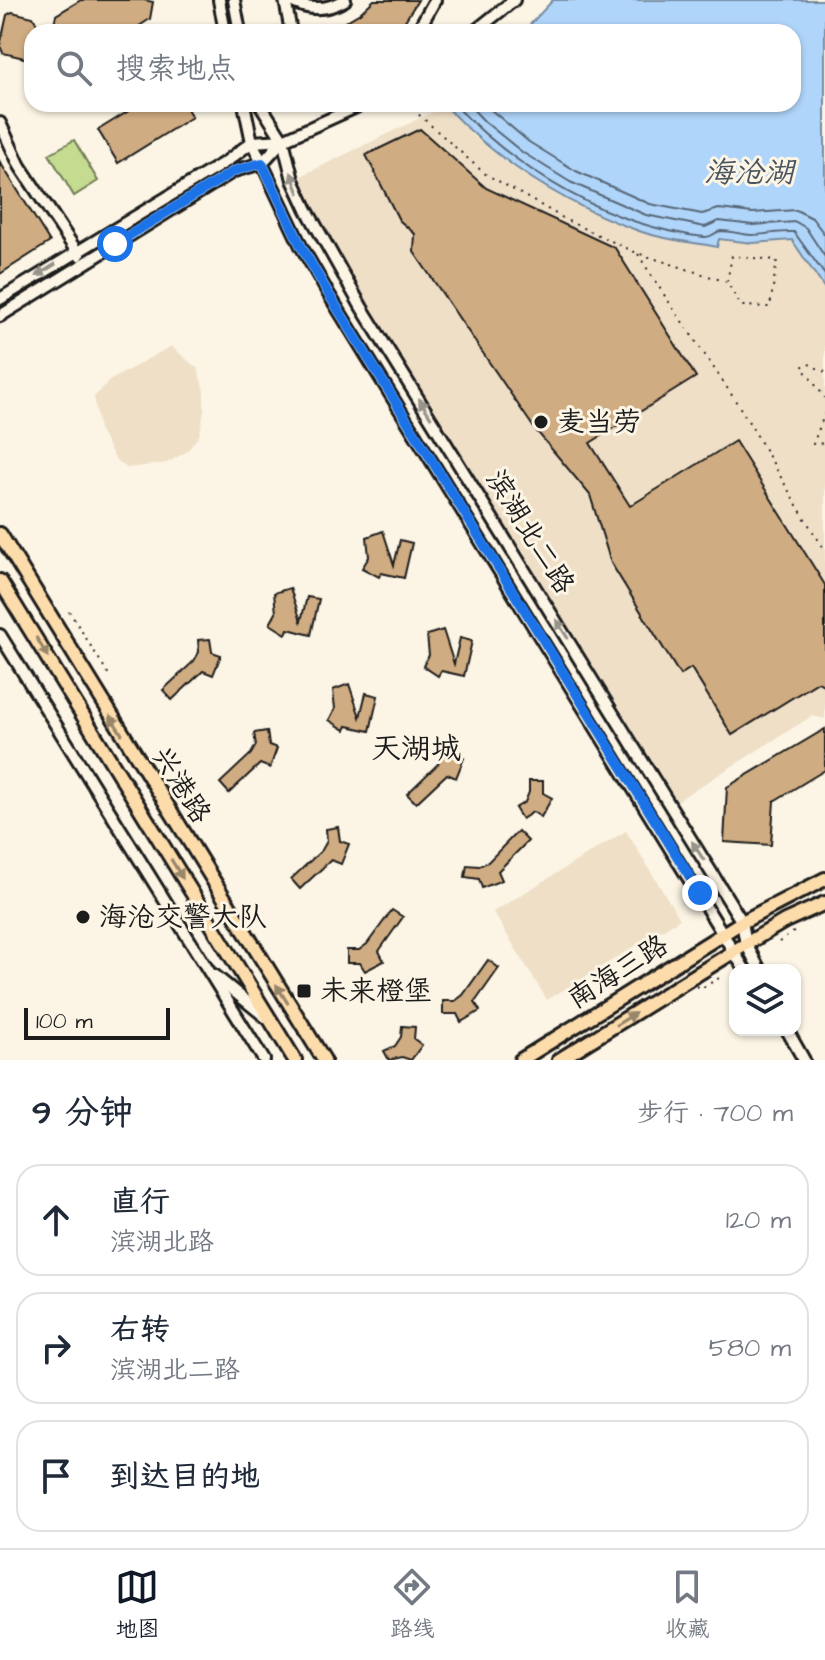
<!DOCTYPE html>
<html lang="zh">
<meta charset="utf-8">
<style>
:root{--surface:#fff;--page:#f2f2f3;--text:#1f2937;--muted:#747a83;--line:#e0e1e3;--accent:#111827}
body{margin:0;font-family:"Architects Daughter","LXGW WenKai TC",sans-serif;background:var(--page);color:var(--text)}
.controls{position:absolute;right:24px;bottom:24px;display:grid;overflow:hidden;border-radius:16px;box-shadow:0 2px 6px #0004}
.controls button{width:72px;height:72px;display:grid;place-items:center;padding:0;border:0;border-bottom:2px solid var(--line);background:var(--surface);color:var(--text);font:40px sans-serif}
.scale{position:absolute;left:24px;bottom:20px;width:146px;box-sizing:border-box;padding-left:8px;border:4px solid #1c1c1c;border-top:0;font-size:22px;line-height:28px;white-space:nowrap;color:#1c1c1c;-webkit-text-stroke:6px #fcf5e5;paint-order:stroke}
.stop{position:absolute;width:24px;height:24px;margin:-18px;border:6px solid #1a73e8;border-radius:50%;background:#fff}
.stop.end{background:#1a73e8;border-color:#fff;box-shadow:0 2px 8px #0008}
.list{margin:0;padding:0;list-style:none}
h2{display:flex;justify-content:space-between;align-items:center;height:104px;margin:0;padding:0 32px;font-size:34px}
h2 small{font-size:26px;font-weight:400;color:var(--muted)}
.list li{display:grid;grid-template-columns:52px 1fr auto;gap:24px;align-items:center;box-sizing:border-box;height:112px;margin:0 16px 16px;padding:0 16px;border:2px solid var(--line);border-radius:24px}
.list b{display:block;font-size:30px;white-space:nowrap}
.list p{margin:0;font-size:26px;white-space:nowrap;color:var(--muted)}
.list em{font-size:26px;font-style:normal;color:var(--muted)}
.icon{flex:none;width:44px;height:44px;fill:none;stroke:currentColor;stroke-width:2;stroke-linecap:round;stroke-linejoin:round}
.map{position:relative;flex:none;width:825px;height:1060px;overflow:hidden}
.search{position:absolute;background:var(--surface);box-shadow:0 2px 6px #0004;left:24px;right:24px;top:24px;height:88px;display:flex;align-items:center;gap:20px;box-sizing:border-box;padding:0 28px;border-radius:24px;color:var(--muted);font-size:30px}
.sheet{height:488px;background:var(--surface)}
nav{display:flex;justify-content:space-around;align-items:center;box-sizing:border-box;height:112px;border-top:2px solid var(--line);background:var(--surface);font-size:22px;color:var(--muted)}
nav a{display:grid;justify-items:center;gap:4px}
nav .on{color:var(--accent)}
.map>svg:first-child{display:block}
.built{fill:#efdfc7}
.green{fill:#c4db90;stroke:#707c56;stroke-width:2}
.water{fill:#b0d5fa;stroke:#758ba1;stroke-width:2}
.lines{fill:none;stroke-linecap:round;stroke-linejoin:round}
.shore{stroke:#576675;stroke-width:2}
.building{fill:#d0ac82;stroke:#1c1c1c;stroke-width:2}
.minor-casing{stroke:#1c1c1c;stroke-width:16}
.major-casing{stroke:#1c1c1c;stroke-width:18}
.path{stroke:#1c1c1c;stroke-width:2;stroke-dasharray:2 6;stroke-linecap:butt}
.minor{stroke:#fcf5e5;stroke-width:10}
.major{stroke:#fddcac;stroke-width:12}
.oneway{fill:#97938b}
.oneway2{fill:#98866b}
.route{stroke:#1a73e8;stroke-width:10}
.poi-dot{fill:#1c1c1c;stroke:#fcf5e5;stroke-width:3}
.labels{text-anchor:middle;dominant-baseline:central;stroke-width:6;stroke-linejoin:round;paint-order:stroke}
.poi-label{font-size:28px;fill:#1c1c1c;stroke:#fcf5e5;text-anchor:start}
.street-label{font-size:28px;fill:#1c1c1c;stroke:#fcf5e5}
.water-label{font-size:30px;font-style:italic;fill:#48545f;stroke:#fcf5e5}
.neighbourhood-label{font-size:30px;fill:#1c1c1c;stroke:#fcf5e5}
</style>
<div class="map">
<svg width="825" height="1060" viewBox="0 0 825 1060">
<rect width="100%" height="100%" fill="#fcf5e5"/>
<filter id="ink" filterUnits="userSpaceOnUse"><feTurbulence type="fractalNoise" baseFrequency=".0125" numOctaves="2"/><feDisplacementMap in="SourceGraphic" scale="16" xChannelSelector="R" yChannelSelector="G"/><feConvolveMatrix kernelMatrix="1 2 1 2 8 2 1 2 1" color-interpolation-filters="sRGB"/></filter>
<g filter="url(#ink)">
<g class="built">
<path d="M445,106l28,30 39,31 50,31 155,49 1,-8 35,4 39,-3 33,49v430l-13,-3 -135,85 -345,-553 -31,-72z"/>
<path d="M171,346l27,23 6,22v21l-5,24 -13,16 -19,11 -40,5 -11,-8 -17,-30 -5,-33 15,-16z"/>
<path d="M626,831l54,88 -133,81 -54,-88z"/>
</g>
<path class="green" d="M74,140l24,41 -24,15 -25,-42z"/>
<path class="water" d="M553,0h272v289l-33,-49 -39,3 -34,-4 -2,8c-25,-5 -54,-7 -78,-16 -75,-27 -140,-68 -194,-125l3,-2h345v-72h-270z"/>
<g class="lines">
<g class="shore">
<path d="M454,104c65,68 155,122 250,133 9,1 9,-5 17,-6 10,0 20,3 30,4 15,0 29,-4 43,-3l31,43"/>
<path d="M468,104l17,18 37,30 48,30 76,33 59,12 14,-6 34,4 43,-3 10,6 19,29"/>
<path d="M484,104l45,38 47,29 74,33 52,10 17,-5 34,4 43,-3 16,8 13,17"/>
</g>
</g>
<g class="building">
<path d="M81,0h63l9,2 -3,17 -20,13h-78l4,-17z"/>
<path d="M374,0h44l-20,32h-77v-2l22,-7 17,-10z"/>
<path d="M12,12l21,5 4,7 -2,8h-3l-4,27 -25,-6 -3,-7 7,-31z"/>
<path d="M140,104h44l8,13 -74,46 -20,-33z"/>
<path d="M420,129l66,59 129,60 81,129 -106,66 40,63 105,-65 90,144v101l-7,-4 -86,53 -41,-67 -11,7 -69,-112 -21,-68 -56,-67 -120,-176 1,-18 -16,-14 -33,-65z"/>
<path d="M0,162l50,80 -50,32z"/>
<path d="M383,531l11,34 6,-25 12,3 -8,35 -23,-5 -2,4 -17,-9 7,-11 -2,-20z"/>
<path d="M290,588l11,33 6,-24 12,2 -8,36 -23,-6 -2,5 -16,-10 6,-11 -2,-20z"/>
<path d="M443,630l11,34 6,-26 12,3 -8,35 -23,-5 -3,5 -15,-10 6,-11 -2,-20z"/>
<path d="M210,639l2,13 9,3 -8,20 -10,-4 -31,29 -9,-10 31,-29 5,-9 -1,-12z"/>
<path d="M349,684l11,33 6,-24 12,3 -8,35 -23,-5 -2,4 -16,-10 6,-11 -2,-19z"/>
<path d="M825,729v41l-51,31 -3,44 -47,-3 3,-55z"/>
<path d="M267,731l2,14 8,3 -7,20 -10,-4 -31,29 -9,-10 31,-29 5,-9 -2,-12z"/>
<path d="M454,742l1,13 9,3 -8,20 -9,-4 -31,29 -9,-9 31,-30 4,-9 -1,-12z"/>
<path d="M529,781h14v12l9,5 -11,19 -8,-5 -11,7 -7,-11 10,-6 4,-10z"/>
<path d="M338,827l2,14 9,3 -8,20 -10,-4 -31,29 -9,-10 31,-29 5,-9 -1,-12z"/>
<path d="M518,831l10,10 -30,30 4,9 -20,8 -3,-9 -14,-2 2,-12 12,1 9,-4z"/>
<path d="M392,910l11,7 -24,34 5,10 -19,10 -5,-8h-13v-13h12l8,-6z"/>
<path d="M488,960l11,8 -24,34 5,9 -19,11 -4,-8h-14v-13h12l8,-6z"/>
<path d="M402,1026l13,1 -1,12 8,6 -11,15 -9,-3 -13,3 -5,-9 11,-5 6,-9z"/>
</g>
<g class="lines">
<defs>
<g id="minor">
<path d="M219,0l6,32"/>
<path d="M234,0l6,32"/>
<path d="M285,0l6,32"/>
<path d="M289,0c19,11 37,11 56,0"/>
<path d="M417,32l18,-32"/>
<path d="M474,32l40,-32"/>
<path d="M244,104l8,38 49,104 27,47 417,677"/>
<path d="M260,104l23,36 10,40 14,30 55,98 380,614 4,22 14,26"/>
<path d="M0,123l20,43 59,89"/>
<path d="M0,299l227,-138 25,-19 31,-2 80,-36"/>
<path d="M0,316l234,-145 28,-8 21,-23"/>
<path d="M0,635l264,425"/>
<path d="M214,975l53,43"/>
<path d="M787,1030l17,30"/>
</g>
<g id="major">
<path d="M0,534l324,526"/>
<path d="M0,581l295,479"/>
<path d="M521,1060l221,-138 83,-43"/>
<path d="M559,1060l187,-116 39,-23 40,-18"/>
</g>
</defs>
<use href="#minor" class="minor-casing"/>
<use href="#major" class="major-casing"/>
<g class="path">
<path d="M407,104l77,69 86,49 67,31 90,29 14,24 29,1 7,-47 -45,-4 -5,26"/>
<path d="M638,254c30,49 64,95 95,143 33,50 59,104 92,153"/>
<path d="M825,372l-18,-9 -5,4 23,31"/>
<path d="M825,413l-12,31 12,-1"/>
<path d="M69,611l40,64"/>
<path d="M779,942l19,-13"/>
<path d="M697,986l3,3 21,-12"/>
</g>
<use href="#minor" class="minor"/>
<use href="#major" class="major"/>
</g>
<defs><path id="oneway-solid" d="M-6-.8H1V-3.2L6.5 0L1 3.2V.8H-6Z" transform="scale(2)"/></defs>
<g class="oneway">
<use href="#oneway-solid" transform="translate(295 183) rotate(-111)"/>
<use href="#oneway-solid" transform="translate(46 270) rotate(148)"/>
<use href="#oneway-solid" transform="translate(425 408) rotate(-122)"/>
<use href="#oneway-solid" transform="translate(562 629) rotate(-122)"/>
<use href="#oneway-solid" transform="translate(698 851) rotate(-122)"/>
</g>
<g class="oneway2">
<use href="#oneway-solid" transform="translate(42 647) rotate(59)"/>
<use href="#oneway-solid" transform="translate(116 725) rotate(-122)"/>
<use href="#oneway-solid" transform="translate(177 869) rotate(59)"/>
<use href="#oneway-solid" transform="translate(282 994) rotate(-122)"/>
<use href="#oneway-solid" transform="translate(626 1019) rotate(-32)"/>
</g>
</g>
<g class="lines" filter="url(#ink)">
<path class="route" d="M115,244l119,-73 28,-8 39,83 27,47 372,600"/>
</g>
<g class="poi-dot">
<circle cx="541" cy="422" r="8"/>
<circle cx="83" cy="917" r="8"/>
<rect x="296" y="983" width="16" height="16" rx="4"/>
</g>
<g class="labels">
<g class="poi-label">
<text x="557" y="422">麦当劳</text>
<text x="99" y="917">海沧交警大队</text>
<text x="320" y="991">未来橙堡</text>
</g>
<g class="street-label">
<text transform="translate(530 532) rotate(58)">滨湖北二路</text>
<text transform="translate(181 785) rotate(58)">兴港路</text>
<text transform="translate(618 972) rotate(-32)">南海三路</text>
</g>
<g class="water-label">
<text x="749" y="173">海沧湖</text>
</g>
<g class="neighbourhood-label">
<text x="416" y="749">天湖城</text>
</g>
</g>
</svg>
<div class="controls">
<button><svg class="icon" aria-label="layers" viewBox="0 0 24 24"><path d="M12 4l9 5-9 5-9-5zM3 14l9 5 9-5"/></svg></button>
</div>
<div class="scale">100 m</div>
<div class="stop" style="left:115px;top:244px"></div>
<div class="stop end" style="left:700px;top:893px"></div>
<div class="search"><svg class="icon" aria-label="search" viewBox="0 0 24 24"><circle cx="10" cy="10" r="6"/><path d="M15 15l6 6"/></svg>搜索地点</div>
</div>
<section class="sheet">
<h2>9 分钟<small>步行 · 700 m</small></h2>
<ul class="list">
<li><svg class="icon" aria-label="ahead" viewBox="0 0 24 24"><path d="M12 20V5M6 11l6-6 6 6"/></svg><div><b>直行</b><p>滨湖北路</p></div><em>120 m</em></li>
<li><svg class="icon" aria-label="right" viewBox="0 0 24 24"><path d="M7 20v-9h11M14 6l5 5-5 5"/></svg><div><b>右转</b><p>滨湖北二路</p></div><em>580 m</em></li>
<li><svg class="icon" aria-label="arrive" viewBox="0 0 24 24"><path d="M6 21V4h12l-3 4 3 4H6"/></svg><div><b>到达目的地</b></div></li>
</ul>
</section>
<nav>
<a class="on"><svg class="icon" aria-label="map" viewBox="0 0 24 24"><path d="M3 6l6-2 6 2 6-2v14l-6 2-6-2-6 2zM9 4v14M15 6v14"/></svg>地图</a>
<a><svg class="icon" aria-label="directions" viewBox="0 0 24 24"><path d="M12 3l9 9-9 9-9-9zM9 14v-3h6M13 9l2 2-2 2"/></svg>路线</a>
<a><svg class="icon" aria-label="saved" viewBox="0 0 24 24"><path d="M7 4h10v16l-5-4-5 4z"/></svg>收藏</a>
</nav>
